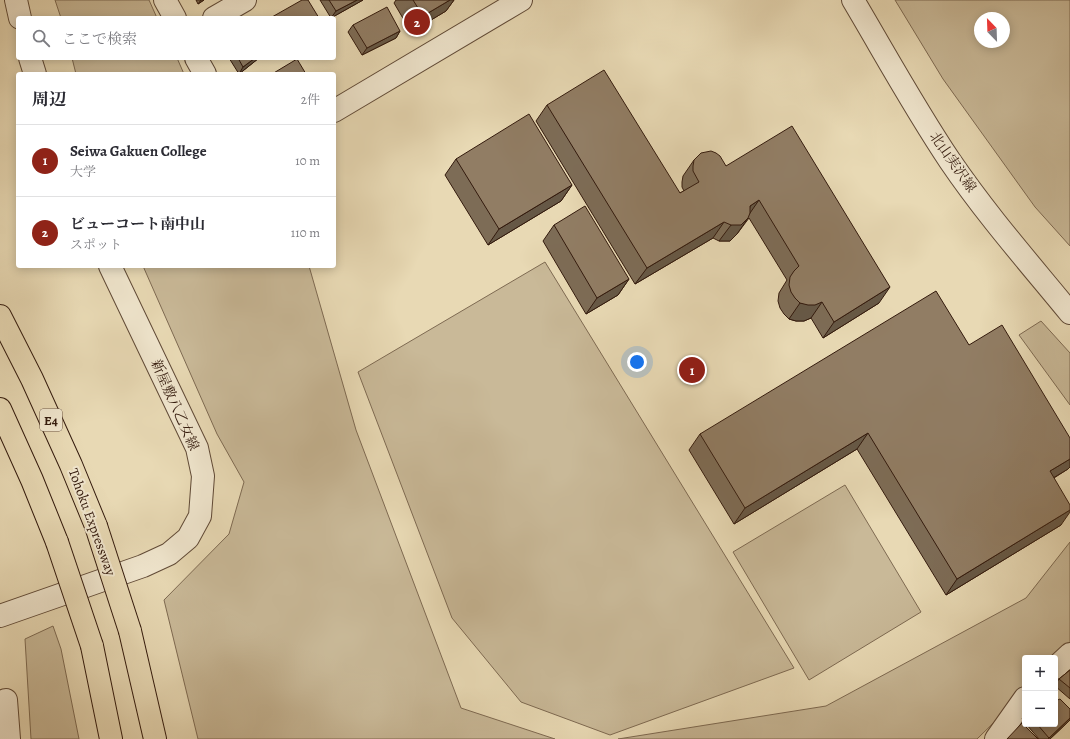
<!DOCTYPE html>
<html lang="ja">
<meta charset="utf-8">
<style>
:root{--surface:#fff;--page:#f7f7f7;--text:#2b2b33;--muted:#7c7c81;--line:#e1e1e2;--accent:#8f2418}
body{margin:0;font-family:Alegreya,"Noto Serif JP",serif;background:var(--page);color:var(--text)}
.controls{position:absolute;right:12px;bottom:12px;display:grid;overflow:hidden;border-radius:4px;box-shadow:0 2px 10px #0003}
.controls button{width:36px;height:36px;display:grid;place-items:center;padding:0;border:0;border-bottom:1px solid var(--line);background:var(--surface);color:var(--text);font:20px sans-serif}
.compass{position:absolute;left:974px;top:12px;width:36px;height:36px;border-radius:50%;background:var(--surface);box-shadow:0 2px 10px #0003;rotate:337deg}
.you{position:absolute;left:637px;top:362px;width:14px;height:14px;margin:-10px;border:3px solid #fff;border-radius:50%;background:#1a73e8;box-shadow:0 0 0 6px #1a73e833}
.badge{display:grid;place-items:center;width:26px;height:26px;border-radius:50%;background:var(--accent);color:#fff;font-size:13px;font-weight:700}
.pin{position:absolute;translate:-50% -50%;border:2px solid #fff;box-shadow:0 1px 4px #0006}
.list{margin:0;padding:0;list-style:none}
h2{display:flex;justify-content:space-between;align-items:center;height:52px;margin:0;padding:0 16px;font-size:17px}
h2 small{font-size:13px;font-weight:400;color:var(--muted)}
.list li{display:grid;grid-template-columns:26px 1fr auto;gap:12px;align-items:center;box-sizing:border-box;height:72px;padding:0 16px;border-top:1px solid var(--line)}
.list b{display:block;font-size:15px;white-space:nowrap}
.list p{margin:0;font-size:13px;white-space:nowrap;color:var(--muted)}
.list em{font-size:13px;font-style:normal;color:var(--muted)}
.icon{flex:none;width:22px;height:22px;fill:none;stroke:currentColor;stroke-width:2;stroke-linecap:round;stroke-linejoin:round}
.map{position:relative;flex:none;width:1070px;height:739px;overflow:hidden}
.search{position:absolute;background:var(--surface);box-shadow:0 2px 10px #0003;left:16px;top:16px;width:320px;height:44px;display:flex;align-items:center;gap:10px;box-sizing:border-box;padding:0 14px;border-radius:4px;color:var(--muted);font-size:15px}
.panel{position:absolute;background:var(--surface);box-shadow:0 2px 10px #0003;left:16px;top:72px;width:320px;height:196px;border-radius:4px}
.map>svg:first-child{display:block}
.green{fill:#c9b998;stroke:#7e6a52;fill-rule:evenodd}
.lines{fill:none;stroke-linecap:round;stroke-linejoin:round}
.minor-casing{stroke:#604a37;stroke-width:24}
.tertiary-casing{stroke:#604a37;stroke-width:24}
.motorway-casing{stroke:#331a0d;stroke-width:24}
.minor{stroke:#f0e6ce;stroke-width:22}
.tertiary{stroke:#f0e6ce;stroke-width:22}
.motorway{stroke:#e8d9b4;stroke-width:22}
.motorway-bridge-casing{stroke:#331a0d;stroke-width:24;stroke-linecap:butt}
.motorway-bridge{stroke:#e8d9b4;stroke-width:22}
.wall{fill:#7d6c56;stroke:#331a0d}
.shaded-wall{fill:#665846;stroke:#331a0d}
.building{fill:#917d64;stroke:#331a0d}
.labels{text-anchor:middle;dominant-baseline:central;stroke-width:4;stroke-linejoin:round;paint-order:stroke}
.shield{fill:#f0e6ce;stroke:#6c5747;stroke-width:1}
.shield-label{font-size:13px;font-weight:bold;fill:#331a0d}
.street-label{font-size:14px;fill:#331a0d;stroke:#f0e6ce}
</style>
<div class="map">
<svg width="1070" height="739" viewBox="0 0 1070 739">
<rect width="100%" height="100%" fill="#e8d9b4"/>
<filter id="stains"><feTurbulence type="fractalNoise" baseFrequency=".005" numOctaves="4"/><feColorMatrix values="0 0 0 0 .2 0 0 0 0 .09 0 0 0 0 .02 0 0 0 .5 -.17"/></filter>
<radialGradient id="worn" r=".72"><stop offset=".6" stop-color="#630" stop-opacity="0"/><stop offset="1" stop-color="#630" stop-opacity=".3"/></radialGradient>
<g class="green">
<path d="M55,0h94l8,18h-96z"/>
<path d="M895,0h175v246l-35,-39 -92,-128zM980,18h24v24h-24z"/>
<path d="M72,58h105l7,16h-108z"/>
<path d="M545,262l249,406 -184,67 -89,-33 -69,-84 -94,-246z"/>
<path d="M143,266h166l47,164 105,278 94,31h-357l-34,-139 65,-66 15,-52 -27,-48z"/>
<path d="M1041,321l29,32v52l-51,-70z"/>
<path d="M845,485l76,127 -112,68 -76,-128z"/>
<path d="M1070,542v105l-15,11h-30v34l-48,47h-359l208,-33 200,-108z"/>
<path d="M53,626l8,23 18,90h-48l-6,-100z"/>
</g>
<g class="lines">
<defs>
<g id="minor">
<path d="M165,0l10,18"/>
<path d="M214,18l31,-18"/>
<path d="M196,58l9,16"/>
<path d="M334,111l187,-111"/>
<path d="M1055,668l15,-14"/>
<path d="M0,702l6,-2 3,39"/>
<path d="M996,739l29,-41"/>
</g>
<g id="tertiary">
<path d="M16,0l4,18"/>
<path d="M853,0c32,54 62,109 97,161 36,53 79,102 120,152"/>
<path d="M30,58l5,16"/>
<path d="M0,616l143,-50 26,-12 19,-16 12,-22 3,-40 -6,-28 -87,-182"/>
</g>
<g id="motorway">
<path d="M0,316l32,63 39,86 25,61"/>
<path d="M0,409l32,71 25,62"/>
<path d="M130,631l25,108"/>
<path d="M92,646l19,93"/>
</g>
</defs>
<use href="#minor" class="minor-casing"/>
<use href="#tertiary" class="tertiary-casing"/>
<use href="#motorway" class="motorway-casing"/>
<use href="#minor" class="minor"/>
<use href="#tertiary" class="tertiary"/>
<use href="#motorway" class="motorway"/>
<defs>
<g id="motorway-bridge">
<path d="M96,526l34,105"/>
<path d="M57,542l35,104"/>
</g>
</defs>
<use href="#motorway-bridge" class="motorway-bridge-casing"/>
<use href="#motorway-bridge" class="motorway-bridge"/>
</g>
<g class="wall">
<path d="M196,0h8l-6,4z"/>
<path d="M320,0h43l-32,18z"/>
<path d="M396,0h58l-8,11 -35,21 -17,-29z"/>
<path d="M353,25l47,6 -4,7 -34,17 -14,-23z"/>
<path d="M229,58h30l-20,16z"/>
<path d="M547,105l133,88 4,-2 -2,-4v-5l1,-6 11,-16 32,6 153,137 -56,35 -12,-20 -7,3h-8l-7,-2 -5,-5 -4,-6 -2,-7 1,-8 8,-13 -38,-62 -12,16 -7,7h-11l-6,-3 -78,46 -99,-163z"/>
<path d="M456,159l116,26 -11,16 -73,44 -43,-70z"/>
<path d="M554,225l75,54 -11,16 -32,19 -43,-73z"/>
<path d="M969,345l99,124 -14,9 7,47 -115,70 -89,-146 -123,75 -45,-74 11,-16z"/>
<path d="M1070,670v29l-15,-13v-1l4,-6z"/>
<path d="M1025,714v8l-3,-3z"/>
<path d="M1070,720l-20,19h-11l-13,-15h29z"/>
</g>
<g class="shaded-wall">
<path d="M201,0h3l-6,4z"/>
<path d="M357,0h6l-32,18 5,-7z"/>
<path d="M450,0h4l-8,11 -35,21 12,-16z"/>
<path d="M400,31l-4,7 -34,17 5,-7z"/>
<path d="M255,58h4l-20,16 4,-7z"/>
<path d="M572,185l-11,16 -73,44 11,-16z"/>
<path d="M759,200l-11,16 2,-10z"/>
<path d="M748,218l-11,16 -7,7h-11l12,-16z"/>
<path d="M724,222l-11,16 -78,46 12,-16z"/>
<path d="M629,279l-11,16 -32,19 11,-16z"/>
<path d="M890,287l-11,16 -56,35 11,-16z"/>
<path d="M822,302l-11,16 -7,3h-8l-7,-2 11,-16z"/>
<path d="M868,433l-11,16 -123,75 11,-16z"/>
<path d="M1070,459v8l-2,2 -30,18 12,-16z"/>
<path d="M1070,510v2l-9,13 -115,70 11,-16z"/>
<path d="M1070,718v2l-20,19h-2z"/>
</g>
<g class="building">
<path d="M302,0h6l11,18h-47v-1z"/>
<path d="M329,0h28l-21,11z"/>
<path d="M413,0h37l-27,16z"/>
<path d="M387,7l13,24 -33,17 -14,-23z"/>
<path d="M238,58h17l-12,9z"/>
<path d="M297,59l9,15h-34z"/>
<path d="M604,70l76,123 19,-11 -6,-11v-5l1,-6 7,-7 10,-2 5,2 4,3 6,10 66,-40 98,161 -56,35 -12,-20 -7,3h-7l-8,-2 -5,-5 -4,-6 -2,-7 1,-8 4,-6 5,-5 -40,-66 -9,6v7l-2,5 -7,7h-10l-7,-3 -77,46 -100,-163z"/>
<path d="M529,114l43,71 -73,44 -43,-70z"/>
<path d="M585,206l44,73 -32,19 -43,-73z"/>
<path d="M936,291l33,54 33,-20 68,113v21l-20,12 20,34v5l-113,69 -89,-146 -123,75 -45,-74z"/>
<path d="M1070,670v18l-11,-9z"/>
<path d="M1060,699l10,10v9l-21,20 -12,-14h18v-23z"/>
<path d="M1022,723l16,16h-31z"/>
</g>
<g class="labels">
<rect class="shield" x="40" y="409" width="22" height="22" rx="3"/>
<g class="shield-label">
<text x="51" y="420">E4</text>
</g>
<g class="street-label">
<text transform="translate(953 162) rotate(55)">北山実沢線</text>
<text transform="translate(175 405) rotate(66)">新屋敷八乙女線</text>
<text transform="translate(92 522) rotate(70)">Tohoku Expressway</text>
</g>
</g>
<rect width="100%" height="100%" filter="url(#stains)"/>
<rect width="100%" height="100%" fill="url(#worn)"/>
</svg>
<div class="controls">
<button>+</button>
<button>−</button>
</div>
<svg class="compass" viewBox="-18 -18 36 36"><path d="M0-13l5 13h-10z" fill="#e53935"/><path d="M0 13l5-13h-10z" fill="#7c7c81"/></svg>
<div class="you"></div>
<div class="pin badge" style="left:692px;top:370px">1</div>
<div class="pin badge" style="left:417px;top:22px">2</div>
<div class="search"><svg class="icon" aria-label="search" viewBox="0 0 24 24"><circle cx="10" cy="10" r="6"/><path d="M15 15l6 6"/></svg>ここで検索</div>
<section class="panel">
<h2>周辺<small>2件</small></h2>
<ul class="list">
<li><span class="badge">1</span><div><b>Seiwa Gakuen College</b><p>大学</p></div><em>10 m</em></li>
<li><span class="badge">2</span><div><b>ビューコート南中山</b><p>スポット</p></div><em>110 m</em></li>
</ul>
</section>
</div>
